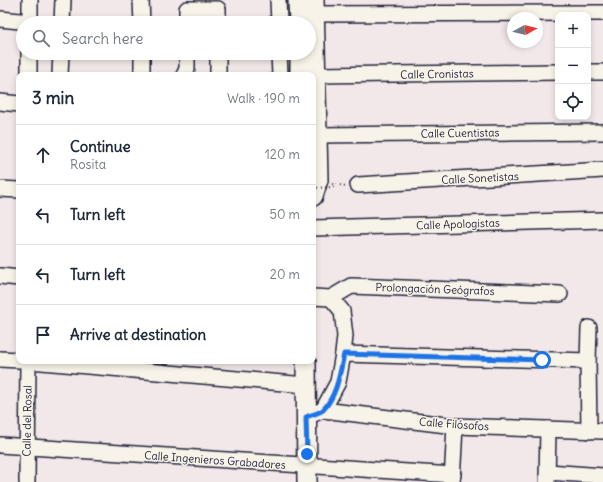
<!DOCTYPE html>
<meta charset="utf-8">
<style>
:root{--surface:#fff;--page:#f2f2f3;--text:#1f2937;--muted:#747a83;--line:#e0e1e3}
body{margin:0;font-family:Delius,sans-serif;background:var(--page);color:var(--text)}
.controls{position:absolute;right:12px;top:12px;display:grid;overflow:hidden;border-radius:8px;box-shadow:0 2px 6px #0003}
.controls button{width:36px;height:36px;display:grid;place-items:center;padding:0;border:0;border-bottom:1px solid var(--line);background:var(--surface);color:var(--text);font:20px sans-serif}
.compass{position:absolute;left:507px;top:12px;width:36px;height:36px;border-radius:50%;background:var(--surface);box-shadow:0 2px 6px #0003;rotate:82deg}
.stop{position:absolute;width:12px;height:12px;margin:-9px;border:3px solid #1a73e8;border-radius:50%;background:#fff}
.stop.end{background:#1a73e8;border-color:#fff;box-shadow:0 1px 4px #0008}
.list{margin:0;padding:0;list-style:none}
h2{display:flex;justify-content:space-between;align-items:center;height:52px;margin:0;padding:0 16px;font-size:17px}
h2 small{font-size:13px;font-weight:400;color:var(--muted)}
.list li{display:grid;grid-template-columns:26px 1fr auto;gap:12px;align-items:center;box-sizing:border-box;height:60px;padding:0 16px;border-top:1px solid var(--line)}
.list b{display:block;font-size:15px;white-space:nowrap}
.list p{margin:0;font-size:13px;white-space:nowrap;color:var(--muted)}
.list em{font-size:13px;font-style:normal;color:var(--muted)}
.icon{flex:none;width:22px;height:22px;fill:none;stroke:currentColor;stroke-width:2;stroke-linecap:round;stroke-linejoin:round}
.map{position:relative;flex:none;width:603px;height:482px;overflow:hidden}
.search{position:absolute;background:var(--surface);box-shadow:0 2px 6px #0003;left:16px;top:16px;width:300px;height:44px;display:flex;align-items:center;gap:10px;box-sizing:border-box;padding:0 14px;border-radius:22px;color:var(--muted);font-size:15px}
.panel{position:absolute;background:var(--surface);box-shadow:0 2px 6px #0003;left:16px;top:72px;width:300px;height:292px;border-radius:8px}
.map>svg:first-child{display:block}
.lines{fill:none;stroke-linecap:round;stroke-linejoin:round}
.minor-casing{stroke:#22223b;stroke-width:18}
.major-casing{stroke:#22223b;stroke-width:22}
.path{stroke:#22223b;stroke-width:2;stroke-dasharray:1 3;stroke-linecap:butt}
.minor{stroke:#f7f3e8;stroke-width:15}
.major{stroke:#f7f3e8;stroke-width:19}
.path-bridge{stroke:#22223b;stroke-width:2;stroke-dasharray:1 3;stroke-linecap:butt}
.route{stroke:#1a73e8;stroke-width:5}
.labels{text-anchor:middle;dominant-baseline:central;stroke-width:3;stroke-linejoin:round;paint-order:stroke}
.street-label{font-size:11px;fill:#22223b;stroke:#f7f3e8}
</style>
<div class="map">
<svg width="603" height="482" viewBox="0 0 603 482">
<rect width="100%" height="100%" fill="#f2e8e9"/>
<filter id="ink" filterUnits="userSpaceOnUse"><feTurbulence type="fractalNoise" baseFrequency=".025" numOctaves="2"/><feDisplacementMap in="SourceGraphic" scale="8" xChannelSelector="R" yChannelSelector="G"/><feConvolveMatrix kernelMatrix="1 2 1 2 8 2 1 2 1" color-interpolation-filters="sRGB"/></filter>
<g filter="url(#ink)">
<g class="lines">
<defs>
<g id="minor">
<path d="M30,0v23"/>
<path d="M141,0l1,23"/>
<path d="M278,0l1,23"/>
<path d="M314,14l289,-1"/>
<path d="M0,19l30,3"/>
<path d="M62,23l1,-23"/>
<path d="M187,23v-14h31v14"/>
<path d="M142,53v22"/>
<path d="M218,53v22"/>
<path d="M279,53l1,22"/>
<path d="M588,72h15"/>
<path d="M29,75v-22"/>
<path d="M60,75l1,-22"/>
<path d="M184,75l3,-6v-16"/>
<path d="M316,75l242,-3"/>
<path d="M0,102l19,2"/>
<path d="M318,135l285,-3"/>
<path d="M358,185l245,-15"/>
<path d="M0,189l19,1"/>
<path d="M313,228l290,-8"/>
<path d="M0,276l19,2"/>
<path d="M313,297l18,1 20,-12 209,8"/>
<path d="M343,354l245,7"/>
<path d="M0,359l19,1"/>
<path d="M30,361l276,24"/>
<path d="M323,410l15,-28 5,-28 2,-18 -3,-25 -11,-13"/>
<path d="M306,417l17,-7 132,16 148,5"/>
<path d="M589,431l-1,-70 1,-33"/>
<path d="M0,445l453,30"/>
<path d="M548,472l55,4"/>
<path d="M27,482l1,-121"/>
<path d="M452,482l3,-56"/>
<path d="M547,482l1,-53"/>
</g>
<g id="major">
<path d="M298,0l1,23"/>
<path d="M300,53v22"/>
<path d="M313,196l5,-16 -4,-180"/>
<path d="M306,361l1,121"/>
</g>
</defs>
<use href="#minor" class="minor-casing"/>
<use href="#major" class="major-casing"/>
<path class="path" d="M332,184l14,2"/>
<use href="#minor" class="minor"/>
<use href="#major" class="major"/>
<path class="path-bridge" d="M313,188l22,-1"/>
</g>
</g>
<g class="lines" filter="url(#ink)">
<path class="route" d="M307,454l-1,-37c5,-2 13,-4 17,-7 14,-15 17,-37 21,-56l198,6"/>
</g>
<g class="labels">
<g class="street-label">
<text transform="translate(437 74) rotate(-1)">Calle Cronistas</text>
<text transform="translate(460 133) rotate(-1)">Calle Cuentistas</text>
<text transform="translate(480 178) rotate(-3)">Calle Sonetistas</text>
<text transform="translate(458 224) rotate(-2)">Calle Apologistas</text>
<text transform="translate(435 289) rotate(2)">Prolongación Geógrafos</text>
<text transform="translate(27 421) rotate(-89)">Calle del Rosal</text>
<text transform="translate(454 424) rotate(4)">Calle Filósofos</text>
<text transform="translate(215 460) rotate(4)">Calle Ingenieros Grabadores</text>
</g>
</g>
</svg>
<div class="controls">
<button>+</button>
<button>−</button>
<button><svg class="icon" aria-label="locate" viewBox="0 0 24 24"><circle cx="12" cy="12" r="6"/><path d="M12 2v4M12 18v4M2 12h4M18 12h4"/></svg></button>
</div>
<svg class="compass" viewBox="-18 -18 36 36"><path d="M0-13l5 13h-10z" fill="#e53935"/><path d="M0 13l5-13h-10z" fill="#747a83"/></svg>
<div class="stop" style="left:542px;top:360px"></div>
<div class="stop end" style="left:307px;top:454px"></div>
<div class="search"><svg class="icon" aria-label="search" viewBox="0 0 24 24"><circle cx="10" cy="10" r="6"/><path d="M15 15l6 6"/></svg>Search here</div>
<section class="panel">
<h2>3 min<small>Walk · 190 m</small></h2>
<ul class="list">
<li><svg class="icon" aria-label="ahead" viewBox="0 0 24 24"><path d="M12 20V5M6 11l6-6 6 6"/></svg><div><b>Continue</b><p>Rosita</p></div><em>120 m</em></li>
<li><svg class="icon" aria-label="left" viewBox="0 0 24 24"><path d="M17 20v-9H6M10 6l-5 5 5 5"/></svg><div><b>Turn left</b></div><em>50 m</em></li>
<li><svg class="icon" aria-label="left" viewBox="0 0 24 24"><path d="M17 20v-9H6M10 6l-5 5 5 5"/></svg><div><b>Turn left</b></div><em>20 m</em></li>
<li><svg class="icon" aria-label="arrive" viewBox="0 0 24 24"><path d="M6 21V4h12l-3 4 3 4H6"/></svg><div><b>Arrive at destination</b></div></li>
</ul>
</section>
</div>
